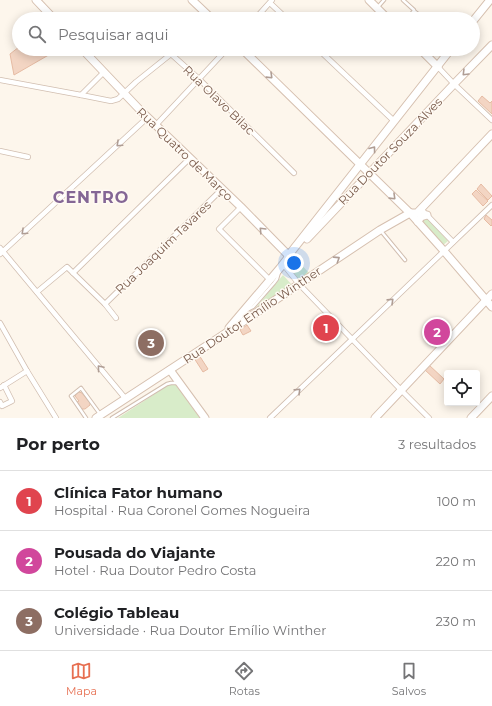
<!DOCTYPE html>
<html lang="pt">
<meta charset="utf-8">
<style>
:root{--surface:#fff;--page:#f6f6f6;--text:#202124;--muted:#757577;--line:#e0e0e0;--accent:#e76f51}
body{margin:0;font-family:Montserrat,sans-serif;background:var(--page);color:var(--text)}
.controls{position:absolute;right:12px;bottom:12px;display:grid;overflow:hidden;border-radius:4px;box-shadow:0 2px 10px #0003}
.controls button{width:36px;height:36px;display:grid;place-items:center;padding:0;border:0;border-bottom:1px solid var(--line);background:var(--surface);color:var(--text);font:20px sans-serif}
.you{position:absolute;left:294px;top:263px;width:14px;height:14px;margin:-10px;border:3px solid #fff;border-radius:50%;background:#1a73e8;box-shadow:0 0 0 6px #1a73e833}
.badge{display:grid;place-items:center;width:26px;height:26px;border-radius:50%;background:var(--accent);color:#fff;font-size:13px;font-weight:700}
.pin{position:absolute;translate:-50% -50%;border:2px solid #fff;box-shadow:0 1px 4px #0006}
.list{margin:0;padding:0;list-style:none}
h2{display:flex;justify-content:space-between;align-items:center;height:52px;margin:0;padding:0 16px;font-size:17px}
h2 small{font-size:13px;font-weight:400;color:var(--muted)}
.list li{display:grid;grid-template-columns:26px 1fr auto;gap:12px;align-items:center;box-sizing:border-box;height:60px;padding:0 16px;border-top:1px solid var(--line)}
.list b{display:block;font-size:15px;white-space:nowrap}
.list p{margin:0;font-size:13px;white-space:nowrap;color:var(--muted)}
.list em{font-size:13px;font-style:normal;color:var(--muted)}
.icon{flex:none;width:22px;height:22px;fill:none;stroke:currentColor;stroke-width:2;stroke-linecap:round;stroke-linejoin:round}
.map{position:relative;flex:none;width:492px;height:418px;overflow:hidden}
.search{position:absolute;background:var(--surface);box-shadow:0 2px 10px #0003;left:12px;right:12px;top:12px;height:44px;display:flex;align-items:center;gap:10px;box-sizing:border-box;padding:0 14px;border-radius:22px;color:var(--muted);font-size:15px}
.sheet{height:232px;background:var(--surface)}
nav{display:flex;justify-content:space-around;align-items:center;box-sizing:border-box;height:56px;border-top:1px solid var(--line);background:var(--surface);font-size:11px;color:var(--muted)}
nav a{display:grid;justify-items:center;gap:2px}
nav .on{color:var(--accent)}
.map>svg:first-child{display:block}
.green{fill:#d8ecc9}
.building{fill:#f3d5c3;stroke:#e6bba3}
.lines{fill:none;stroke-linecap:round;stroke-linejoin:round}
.lane-casing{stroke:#d1beb0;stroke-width:4.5}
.street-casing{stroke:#d1beb0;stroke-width:6}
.secondary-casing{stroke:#d6c0b0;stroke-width:9}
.lane{stroke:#fff;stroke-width:2.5}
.street{stroke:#fff;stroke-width:4.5}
.secondary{stroke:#fff;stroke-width:7}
.oneway{stroke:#af9d94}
.labels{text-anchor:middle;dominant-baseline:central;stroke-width:3;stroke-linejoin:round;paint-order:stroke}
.street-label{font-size:12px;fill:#7a5c4d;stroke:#fffaf3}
.district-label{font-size:16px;font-weight:bold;letter-spacing:1px;fill:#846695;stroke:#fffaf3}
</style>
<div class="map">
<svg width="492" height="418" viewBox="0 0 492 418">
<rect width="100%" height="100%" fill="#fdf6ec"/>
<g class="green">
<path d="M426,217l22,24 -6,5 -22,-24z"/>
<path d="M298,261l12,13 -12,8 -9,-13z"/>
<path d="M283,275l9,10 -38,25z"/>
<path d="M172,383l4,2 26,33h-84l52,-34z"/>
</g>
<g class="building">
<path d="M19,47v2h26l2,2 2,-2h10l-45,26 -4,-21z"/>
<path d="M482,96l8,7 2,-2v13l-14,-13z"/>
<path d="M481,184l11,12 -4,4 -11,-11z"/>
<path d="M476,190l12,11 -5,5 -11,-12z"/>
<path d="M486,215l6,5v5l-1,1 -7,-7z"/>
<path d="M433,324l13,11 -6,4 -4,-4 -5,2 -2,-3 6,-4 -5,-3z"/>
<path d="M247,325l4,6 -8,4 -3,-5z"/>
<path d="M199,355l9,14 -5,3 -9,-14z"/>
<path d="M429,365l15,14 -4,5 -16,-15z"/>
<path d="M79,392l3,1 8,10v2l-5,4h-4l-4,-7 2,-1 -4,-5 2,-3z"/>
</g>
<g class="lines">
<defs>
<g id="lane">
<path d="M403,0l11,10v1l4,3"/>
<path d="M377,8l7,-8"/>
<path d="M406,19l8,-8"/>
<path d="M381,231l24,29"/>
<path d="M247,310l6,-3 21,-24 3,-4 2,-7"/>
<path d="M86,418l-15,-22 10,-8 19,26"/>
<path d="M112,418l55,-34 4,-1h6"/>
</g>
<g id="street">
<path d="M270,3l17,16"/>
<path d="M255,19l17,-19"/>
<path d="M318,49l76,72"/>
<path d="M438,67l16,17 38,36"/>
<path d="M0,80l81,15 30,6 7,-2 18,-17 35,-28 28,25 95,94"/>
<path d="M81,95l23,-23"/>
<path d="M156,125l71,-76"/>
<path d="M0,151l28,6"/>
<path d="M241,207l-22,22 51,51"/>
<path d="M421,209l32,33"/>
<path d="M0,248l125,150"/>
<path d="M0,254l148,-137"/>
<path d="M283,264l16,20 102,106 28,28"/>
<path d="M73,273l117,-115"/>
<path d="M37,292l30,-25 38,37 11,14"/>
<path d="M105,304l117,-115"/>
<path d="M0,323l27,48 29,47"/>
<path d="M0,388l27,-17"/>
<path d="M0,402l2,4 10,-5 -8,-16"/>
<path d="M270,418l222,-213"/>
</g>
<g id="secondary">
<path d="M36,0l18,19"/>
<path d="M192,0l20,19"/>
<path d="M369,0l19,19"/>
<path d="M473,21l17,-21"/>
<path d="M82,49l58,61 50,48 51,49 49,50"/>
<path d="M242,49l168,164 34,38 48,56"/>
<path d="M420,49l18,18"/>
<path d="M410,213h7l75,-79"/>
<path d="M418,222c2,-5 4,-6 9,-7"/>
<path d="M307,239l147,-155 38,-39"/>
<path d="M229,328l51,-60 7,-9 1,-3 163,-207"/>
<path d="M170,370l35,48"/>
<path d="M96,418l127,-83 157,-105 30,-17"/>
<path d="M375,418l117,-124"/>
<path d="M471,418l21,-22"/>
</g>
</defs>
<use href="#lane" class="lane-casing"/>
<use href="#street" class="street-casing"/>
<use href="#secondary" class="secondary-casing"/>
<use href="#lane" class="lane"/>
<use href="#street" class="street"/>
<use href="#secondary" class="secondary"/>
</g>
<defs><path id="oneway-chevron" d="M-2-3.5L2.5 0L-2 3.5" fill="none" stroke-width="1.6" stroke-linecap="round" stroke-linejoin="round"/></defs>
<g class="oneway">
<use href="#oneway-chevron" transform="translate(465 73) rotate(135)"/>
<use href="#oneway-chevron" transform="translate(270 76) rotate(44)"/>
<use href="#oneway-chevron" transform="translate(119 144) rotate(137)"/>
<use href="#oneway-chevron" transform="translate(373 149) rotate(-53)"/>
<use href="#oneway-chevron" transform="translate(393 197) rotate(44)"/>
<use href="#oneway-chevron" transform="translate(262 230) rotate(-134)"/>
<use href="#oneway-chevron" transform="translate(24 232) rotate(137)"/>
<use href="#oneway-chevron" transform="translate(337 259) rotate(-33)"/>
<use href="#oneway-chevron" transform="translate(391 301) rotate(-44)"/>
<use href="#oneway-chevron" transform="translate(100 368) rotate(-130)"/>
<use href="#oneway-chevron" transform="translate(298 391) rotate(-44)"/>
</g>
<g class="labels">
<g class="street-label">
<text transform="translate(219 100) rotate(44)">Rua Olavo Bilac</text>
<text transform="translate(390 151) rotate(-46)">Rua Doutor Souza Alves</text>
<text transform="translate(185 154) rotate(44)">Rua Quatro de Março</text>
<text transform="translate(163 247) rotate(-44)">Rua Joaquim Tavares</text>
<text transform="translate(252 315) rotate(-34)">Rua Doutor Emílio Winther</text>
</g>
<g class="district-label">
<text x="91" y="197">CENTRO</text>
</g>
</g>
</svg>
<div class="controls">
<button><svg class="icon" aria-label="locate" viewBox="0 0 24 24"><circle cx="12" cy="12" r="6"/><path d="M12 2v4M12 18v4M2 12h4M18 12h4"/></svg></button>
</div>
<div class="you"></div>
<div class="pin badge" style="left:326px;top:328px;background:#e0444e">1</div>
<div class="pin badge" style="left:437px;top:332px;background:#d1479c">2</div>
<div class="pin badge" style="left:151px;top:343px;background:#8d6e63">3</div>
<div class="search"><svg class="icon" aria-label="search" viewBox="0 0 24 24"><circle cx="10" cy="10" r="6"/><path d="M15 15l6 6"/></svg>Pesquisar aqui</div>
</div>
<section class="sheet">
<h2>Por perto<small>3 resultados</small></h2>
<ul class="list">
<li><span class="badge" style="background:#e0444e">1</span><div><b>Clínica Fator humano</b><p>Hospital · Rua Coronel Gomes Nogueira</p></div><em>100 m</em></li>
<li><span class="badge" style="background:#d1479c">2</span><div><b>Pousada do Viajante</b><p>Hotel · Rua Doutor Pedro Costa</p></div><em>220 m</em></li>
<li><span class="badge" style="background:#8d6e63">3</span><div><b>Colégio Tableau</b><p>Universidade · Rua Doutor Emílio Winther</p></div><em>230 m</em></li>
</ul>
</section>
<nav>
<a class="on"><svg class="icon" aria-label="map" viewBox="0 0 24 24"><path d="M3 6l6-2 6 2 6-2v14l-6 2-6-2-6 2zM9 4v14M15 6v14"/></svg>Mapa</a>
<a><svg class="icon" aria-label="directions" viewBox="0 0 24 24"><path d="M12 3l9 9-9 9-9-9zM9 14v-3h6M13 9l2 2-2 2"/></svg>Rotas</a>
<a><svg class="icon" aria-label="saved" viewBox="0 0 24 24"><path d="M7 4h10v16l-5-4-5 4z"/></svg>Salvos</a>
</nav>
